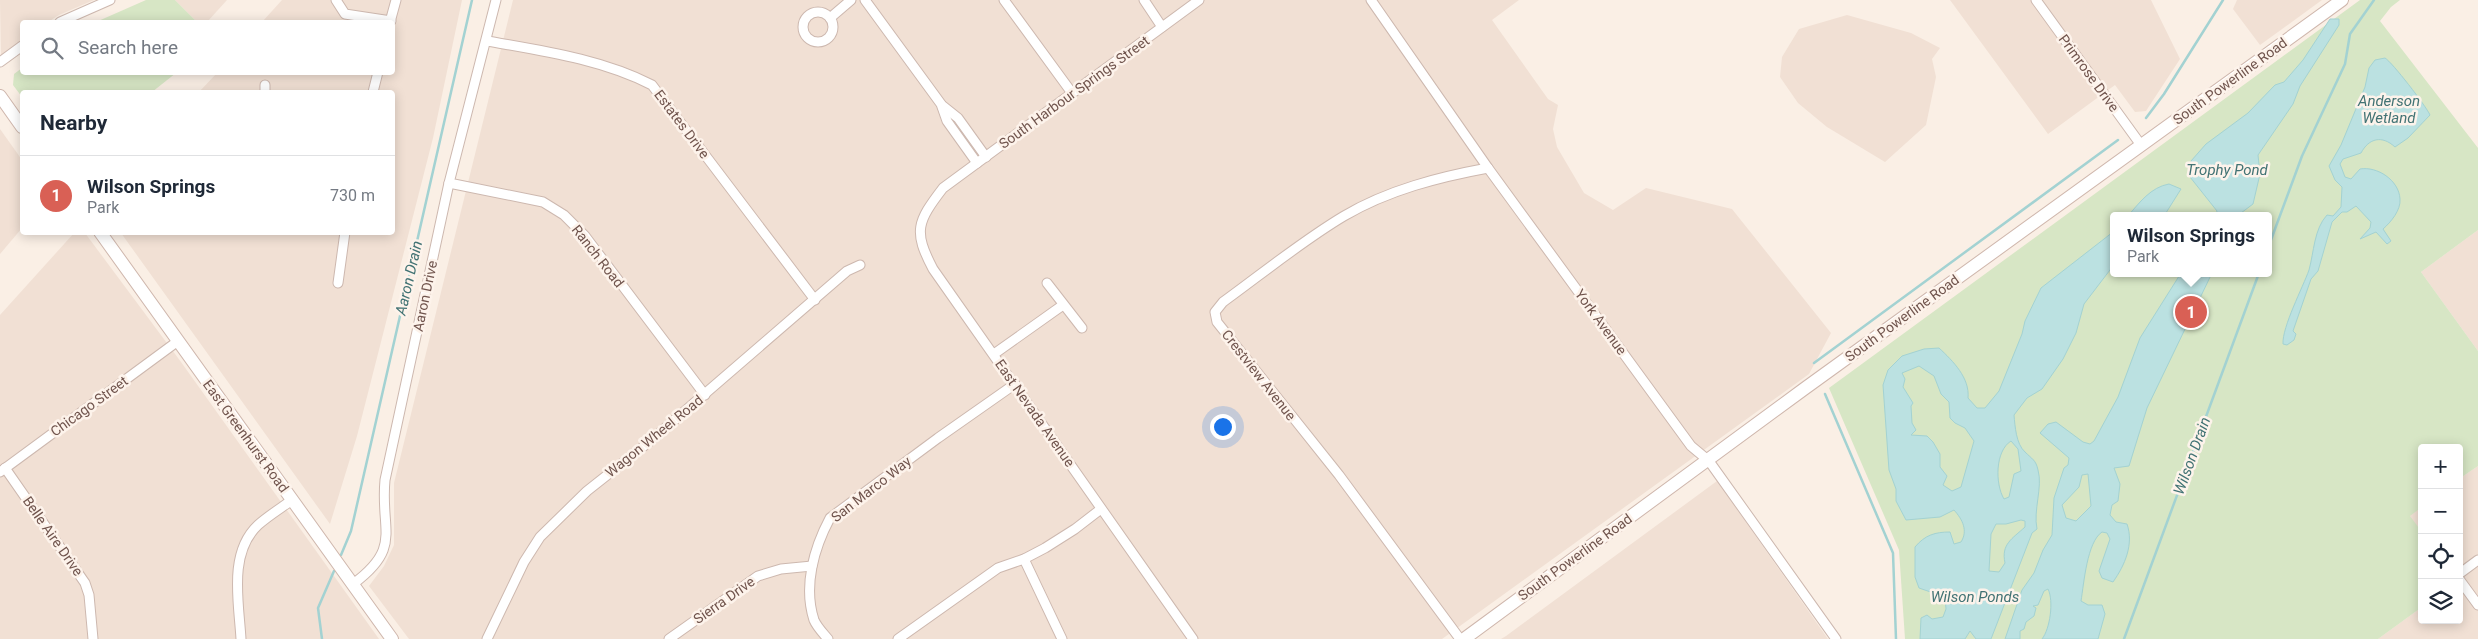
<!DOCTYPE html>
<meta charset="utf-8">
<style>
:root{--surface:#fff;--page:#f2f2f3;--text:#1f2937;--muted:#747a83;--line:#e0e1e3;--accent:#d96055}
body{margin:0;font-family:Roboto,sans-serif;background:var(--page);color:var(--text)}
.controls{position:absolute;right:15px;bottom:15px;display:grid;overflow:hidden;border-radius:5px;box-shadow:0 2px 12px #0003}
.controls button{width:45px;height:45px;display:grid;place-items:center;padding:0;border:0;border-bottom:1px solid var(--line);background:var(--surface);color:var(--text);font:25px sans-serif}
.you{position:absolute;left:1222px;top:426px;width:18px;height:18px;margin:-12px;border:4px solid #fff;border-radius:50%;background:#1a73e8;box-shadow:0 0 0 8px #1a73e833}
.badge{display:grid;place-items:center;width:32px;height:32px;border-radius:50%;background:var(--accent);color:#fff;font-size:16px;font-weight:700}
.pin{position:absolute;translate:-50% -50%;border:2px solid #fff;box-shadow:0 1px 5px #0006}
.popup{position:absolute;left:2110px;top:212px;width:162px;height:65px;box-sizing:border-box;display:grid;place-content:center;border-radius:5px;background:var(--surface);filter:drop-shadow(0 1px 4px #0005);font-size:16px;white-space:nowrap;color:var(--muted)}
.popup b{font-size:19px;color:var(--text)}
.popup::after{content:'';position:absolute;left:50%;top:100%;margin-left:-10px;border:10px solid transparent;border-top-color:var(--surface)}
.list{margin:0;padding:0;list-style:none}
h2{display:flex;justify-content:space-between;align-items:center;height:65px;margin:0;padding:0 20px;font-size:21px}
h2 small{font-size:16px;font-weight:400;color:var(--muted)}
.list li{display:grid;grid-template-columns:32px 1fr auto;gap:15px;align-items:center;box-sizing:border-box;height:80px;padding:0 20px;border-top:1px solid var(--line)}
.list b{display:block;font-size:19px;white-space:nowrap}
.list p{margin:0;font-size:16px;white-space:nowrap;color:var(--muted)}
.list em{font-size:16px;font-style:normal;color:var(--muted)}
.icon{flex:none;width:28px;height:28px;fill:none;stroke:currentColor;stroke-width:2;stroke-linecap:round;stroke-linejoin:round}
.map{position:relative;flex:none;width:2478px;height:639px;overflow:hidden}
.search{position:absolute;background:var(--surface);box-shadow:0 2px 12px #0003;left:20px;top:20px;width:375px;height:55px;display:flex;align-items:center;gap:12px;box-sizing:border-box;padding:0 18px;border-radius:5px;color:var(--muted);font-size:19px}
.panel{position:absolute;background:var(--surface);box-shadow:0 2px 12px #0003;left:20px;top:90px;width:375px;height:145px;border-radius:5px}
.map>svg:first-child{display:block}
.residential{fill:#f1e0d4}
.green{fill:#d7e6c5;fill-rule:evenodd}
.water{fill:#bbe1e1;stroke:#a3d2d2;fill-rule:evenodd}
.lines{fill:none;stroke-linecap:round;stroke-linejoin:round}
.stream{stroke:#a3d2d2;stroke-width:2.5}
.street-casing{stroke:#cdb8af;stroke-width:11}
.secondary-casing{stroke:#cfb7ad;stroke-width:14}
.street{stroke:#fff;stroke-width:9}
.secondary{stroke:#fff;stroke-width:12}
.labels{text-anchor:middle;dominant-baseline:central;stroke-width:5;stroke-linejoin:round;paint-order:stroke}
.street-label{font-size:14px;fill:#70544d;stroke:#fdf3eb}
.water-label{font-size:15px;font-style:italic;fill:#427374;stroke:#fdf3eb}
</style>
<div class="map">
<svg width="2478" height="639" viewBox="0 0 2478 639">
<rect width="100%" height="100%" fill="#faefe5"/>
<g class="residential">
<path d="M0,0h94l-35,15 -11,7h-26v19l-21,15z"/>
<path d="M175,0h52l-20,22h-10z"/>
<path d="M282,0h180l-29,138 -76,298 -27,88 -209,-291 271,-1v-140h-193l18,-19 175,-1v-50h-130z"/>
<path d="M513,0h1006l-27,20 56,79 10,6 -5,24 4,18 27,46 29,17 33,-22 86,21 99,124 -22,41 -367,265h-1033l-40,-53 15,-20 10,-21v-62z"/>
<path d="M1950,0h201l29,59 -34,52 -11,1 -20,-27 -67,49z"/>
<path d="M2237,0h85l-62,45 -27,-36z"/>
<path d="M1847,15l64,18 29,15 -8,11 4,18 -10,48 -41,37 -58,-35 -29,-24 -18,-26 2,-20 17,-28z"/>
<path d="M0,129l22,31v68l-22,26z"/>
<path d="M2478,230v121l-57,-79z"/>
<path d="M74,233h11l96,129 198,277h-379v-324z"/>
<path d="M2478,466v173h-100l44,-32v13h37v-141z"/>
<path d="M1717,481l111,158h-327l5,-3z"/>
<path d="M2422,507v25l-13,-16z"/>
</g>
<g class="green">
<path d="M146,0h29l22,22h-101z"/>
<path d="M2360,0h40l-9,7 -11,14 98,127v82l-57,42 57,79v115l-19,13v-31h-37v59l-12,9 12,16v75l-44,32h-473l-6,-89 -70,-162zM2114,216h154v57h-154z"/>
<path d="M22,68v4l154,1 -24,19h-130v5l-9,-12 1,-11z"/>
</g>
<g class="water">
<path d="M2330,19h9v6l-39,61 -7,18 -35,51 2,19 -7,30 -16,12h-21l1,-5 -27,-34 1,-16 15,-17 42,-31 27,-28 9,-3 19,-22z"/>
<path d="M2385,58c7,4 41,48 45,57l-22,23 -13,9c-13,-12 -26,-9 -34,6l-18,6 -3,5 5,13 6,2 9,-10c17,-3 39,11 40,30 1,11 -9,23 -17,30l8,12 -4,3 -11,-12 -16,7 10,-11 1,-6 -15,-16 -9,6h-5l-10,10 -14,49 -7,8 -18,52 3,3 -2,6 -7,5 -4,-1c-1,-17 20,-57 26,-74 5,-18 5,-41 18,-55l6,1 8,-9 1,-20 -7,-7 -6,-14 12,-21 24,-58 4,-19 6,-8z"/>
<path d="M2169,184l12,5 -17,27h-36c11,-13 23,-29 41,-32z"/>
<path d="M2113,232v34l-29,38 -8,29 -13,26 -21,30 -15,9 -13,17c1,11 2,29 11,37 7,7 11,8 13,18 5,17 -5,40 -1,59l-5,4 -41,106h-15l-6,-8 -5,8h-45l1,-21 6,-3 5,4 11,-2 3,-8 -1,-12 -26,-9 -4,-11v-30c10,-12 20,-15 35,-15l4,12 7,-2c7,-11 2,-22 -7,-32l-14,7 -34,3 -10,-19v-12l-7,-19 -6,-85 5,-15 14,-14 22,-7 15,-1c14,13 31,30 29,50l9,10h8l14,-17 23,-57 3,-13 16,-33zM1919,366l15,10 7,18 8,8 1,16 5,5 10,5 9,13 -13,46 -9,4 -9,-6 4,-9 -7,-9v-13l-7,-12 -6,-6 -16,-1 5,-5 -4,-7 -1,-17 2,-3 -10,-16 2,-8 -3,-6zM2011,441l7,8 3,22 -7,3 -5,23 -5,2c-9,-15 -9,-48 7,-58zM2021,520l4,1v6c-13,12 -24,17 -20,36l-6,9 -10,-1 2,-37 5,-10h10z"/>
<path d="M2181,273h31l-65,135 -18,58 -15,2 6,16 -2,17 -6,4 -2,10 6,7 11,2c7,20 -2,41 -14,58l-11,-4 -3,-7 11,-32 -3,-6 -5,-1c-15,10 -18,51 -21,69l7,4h14l3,9 -7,25h-56c8,-10 12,-38 6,-50l-4,2 -6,14 -5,1 3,2 -2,8 -8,6 -2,7 -4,2v8h-15l17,-49 12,-17 9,-23 9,-15 2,-37 10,-30 4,-3 1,-7 -29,-25 8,-9 8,-2 27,20 7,2 4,-3 24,-44 22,-59zM2088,474l3,32 -15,15 -10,-3 -4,-13 17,-18 3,-12z"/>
</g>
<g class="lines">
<g class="stream">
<path d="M2146,118l18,-24 59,-94"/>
<path d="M2268,248l34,-92 43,-92 5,-30 24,-34"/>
<path d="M1814,363l304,-223"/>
<path d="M1825,394l68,159 3,86"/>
<path d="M341,555l10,-24 121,-531"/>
<path d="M322,639l-4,-31 16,-37"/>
<path d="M2124,639l135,-366"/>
</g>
<defs>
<g id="street">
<path d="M336,0l9,14 46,7"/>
<path d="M865,0l76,104 6,17 30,42"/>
<path d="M1004,0l68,93"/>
<path d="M1144,0l18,27"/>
<path d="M1371,0l117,168 203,278 18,15 127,178"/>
<path d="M2036,0l105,145"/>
<circle cx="818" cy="27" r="15"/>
<path d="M830,18l21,-18"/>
<path d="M60,22l50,-22"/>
<path d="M390,22l6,-22"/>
<path d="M487,41c56,10 114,18 165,44l163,215"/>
<path d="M0,62l22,-16"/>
<path d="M265,85v7"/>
<path d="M373,92l5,-20"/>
<path d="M943,106l15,12 28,39"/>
<path d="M449,183l94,19 21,13 21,21 120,159"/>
<path d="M338,283l7,-51"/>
<path d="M1047,283l35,45"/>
<path d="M994,354l69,-49"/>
<path d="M5,468l80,115 4,12 4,44"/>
<path d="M0,472l178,-131"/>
<path d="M1024,559l38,80"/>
<path d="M2459,574l19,-14"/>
<path d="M2459,579l19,26"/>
<path d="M353,584c50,-37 27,-53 32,-104l64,-297 47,-183"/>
<path d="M241,639c-2,-36 -13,-86 17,-114 10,-9 23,-17 34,-25"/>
<path d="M487,639l37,-77 16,-25 47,-46 62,-49 198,-171 13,-6"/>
<path d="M669,639l89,-63 23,-7 31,-3"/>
<path d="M828,639c-5,-6 -11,-12 -14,-19 -11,-34 0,-72 16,-102l108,-80 77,-54"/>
<path d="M898,639l100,-71 26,-9 21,-11 30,-19 26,-20"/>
<path d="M1193,639l-260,-370c-20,-38 -16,-47 10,-81l256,-188"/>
<path d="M1460,639l-121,-164 -122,-153 -2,-10 8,-10c40,-29 79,-61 121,-86 44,-26 95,-39 144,-48"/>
</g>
<g id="secondary">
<path d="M0,96l22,31"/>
<path d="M100,232l292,407"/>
<path d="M1464,639l340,-250 538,-389"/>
</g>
</defs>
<use href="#street" class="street-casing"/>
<use href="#secondary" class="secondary-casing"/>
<use href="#street" class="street"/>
<use href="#secondary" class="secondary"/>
</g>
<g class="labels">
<g class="street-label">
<text transform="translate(2089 73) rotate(54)">Primrose Drive</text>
<text transform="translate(2230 81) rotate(-36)">South Powerline Road</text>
<text transform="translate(1074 92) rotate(-36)">South Harbour Springs Street</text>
<text transform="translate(682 124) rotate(53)">Estates Drive</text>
<text transform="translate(598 256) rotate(52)">Ranch Road</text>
<text transform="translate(425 296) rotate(-78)">Aaron Drive</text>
<text transform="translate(1902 318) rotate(-36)">South Powerline Road</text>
<text transform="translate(1601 322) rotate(54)">York Avenue</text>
<text transform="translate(1259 375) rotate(52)">Crestview Avenue</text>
<text transform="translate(89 406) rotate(-36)">Chicago Street</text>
<text transform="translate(1035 413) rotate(55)">East Nevada Avenue</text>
<text transform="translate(246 436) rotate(54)">East Greenhurst Road</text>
<text transform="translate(654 436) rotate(-39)">Wagon Wheel Road</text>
<text transform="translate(871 489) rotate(-38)">San Marco Way</text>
<text transform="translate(53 536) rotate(55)">Belle Aire Drive</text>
<text transform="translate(1575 557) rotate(-36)">South Powerline Road</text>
<text transform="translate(724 600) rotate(-35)">Sierra Drive</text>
</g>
<g class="water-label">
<text x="2389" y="101">Anderson<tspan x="2389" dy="17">Wetland</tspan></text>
<text x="2227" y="170">Trophy Pond</text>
<text transform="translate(409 278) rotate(-77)">Aaron Drain</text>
<text transform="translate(2192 456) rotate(-70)">Wilson Drain</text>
<text x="1975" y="597">Wilson Ponds</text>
</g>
</g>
</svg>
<div class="controls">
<button>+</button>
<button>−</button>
<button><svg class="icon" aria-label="locate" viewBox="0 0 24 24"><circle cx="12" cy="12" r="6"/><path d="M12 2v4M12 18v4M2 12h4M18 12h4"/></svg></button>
<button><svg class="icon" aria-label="layers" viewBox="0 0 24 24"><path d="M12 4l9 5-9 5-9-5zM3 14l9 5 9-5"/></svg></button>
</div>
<div class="you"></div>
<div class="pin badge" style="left:2191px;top:312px">1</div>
<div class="popup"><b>Wilson Springs</b>Park</div>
<div class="search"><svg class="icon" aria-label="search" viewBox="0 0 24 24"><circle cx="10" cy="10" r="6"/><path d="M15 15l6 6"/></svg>Search here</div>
<section class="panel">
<h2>Nearby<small></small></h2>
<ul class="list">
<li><span class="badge">1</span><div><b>Wilson Springs</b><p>Park</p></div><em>730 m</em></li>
</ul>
</section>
</div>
